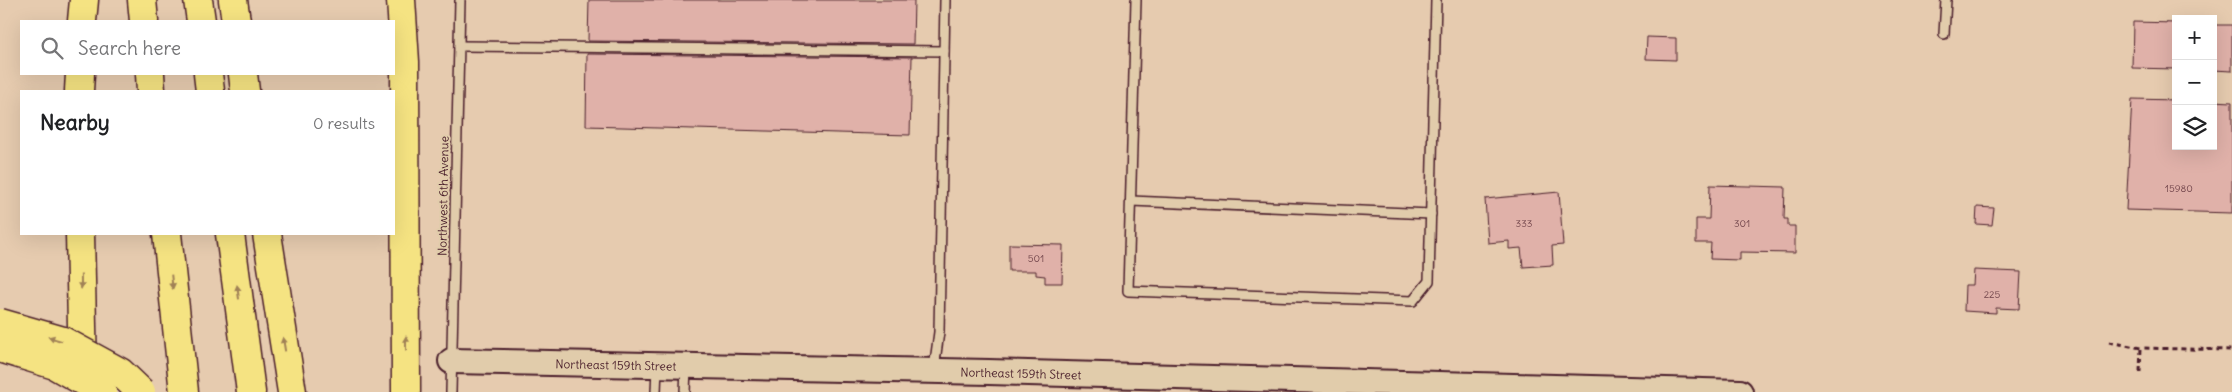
<!DOCTYPE html>
<meta charset="utf-8">
<style>
:root{--surface:#fff;--page:#f6f6f6;--text:#202124;--muted:#757577;--line:#e0e0e0}
body{margin:0;font-family:Delius,sans-serif;background:var(--page);color:var(--text)}
.controls{position:absolute;right:15px;top:15px;display:grid;overflow:hidden;border-radius:0px;box-shadow:0 5px 20px #0002}
.controls button{width:45px;height:45px;display:grid;place-items:center;padding:0;border:0;border-bottom:1px solid var(--line);background:var(--surface);color:var(--text);font:25px sans-serif}
.list{margin:0;padding:0;list-style:none}
h2{display:flex;justify-content:space-between;align-items:center;height:65px;margin:0;padding:0 20px;font-size:21px}
h2 small{font-size:16px;font-weight:400;color:var(--muted)}
.icon{flex:none;width:28px;height:28px;fill:none;stroke:currentColor;stroke-width:2;stroke-linecap:round;stroke-linejoin:round}
.map{position:relative;flex:none;width:2232px;height:392px;overflow:hidden}
.search{position:absolute;background:var(--surface);box-shadow:0 5px 20px #0002;left:20px;top:20px;width:375px;height:55px;display:flex;align-items:center;gap:12px;box-sizing:border-box;padding:0 18px;border-radius:0px;color:var(--muted);font-size:19px}
.panel{position:absolute;background:var(--surface);box-shadow:0 5px 20px #0002;left:20px;top:90px;width:375px;height:145px;border-radius:0px}
.map>svg:first-child{display:block}
.building{fill:#e0b1a9;stroke:#4a1f2b}
.lines{fill:none;stroke-linecap:round;stroke-linejoin:round}
.service-casing{stroke:#4a1f2b;stroke-width:12}
.tertiary-casing{stroke:#4a1f2b;stroke-width:28}
.motorway-casing{stroke:#4a1f2b;stroke-width:31}
.path{stroke:#4a1f2b;stroke-width:3;stroke-dasharray:5 4;stroke-linecap:butt}
.service{stroke:#e1ccab;stroke-width:9}
.tertiary{stroke:#e1ccab;stroke-width:24}
.motorway{stroke:#f5e382;stroke-width:28}
.motorway-bridge-casing{stroke:#4a1f2b;stroke-width:31;stroke-linecap:butt}
.motorway-bridge{stroke:#f5e382;stroke-width:28}
.oneway{fill:#a08156}
.labels{text-anchor:middle;dominant-baseline:central;stroke-width:4;stroke-linejoin:round;paint-order:stroke}
.number-label{font-size:10px;fill:#70444a}
.street-label{font-size:12px;fill:#4a1f2b;stroke:#e1ccab}
</style>
<div class="map">
<svg width="2232" height="392" viewBox="0 0 2232 392">
<rect width="100%" height="100%" fill="#e6cbaf"/>
<filter id="ink" filterUnits="userSpaceOnUse"><feTurbulence type="fractalNoise" baseFrequency=".02" numOctaves="2"/><feDisplacementMap in="SourceGraphic" scale="10" xChannelSelector="R" yChannelSelector="G"/><feConvolveMatrix kernelMatrix="1 2 1 2 8 2 1 2 1" color-interpolation-filters="sRGB"/></filter>
<g filter="url(#ink)">
<g class="building">
<path d="M589,0h325l-1,44 -325,-3z"/>
<path d="M2133,22l43,1v46l-44,-1z"/>
<path d="M2213,25h19v46l-19,-1z"/>
<path d="M1647,37l29,1v22l-30,-1z"/>
<path d="M587,54l325,3 -2,78 -324,-9z"/>
<path d="M2132,99l44,1v46h37v-45l19,1v111l-106,-3z"/>
<path d="M1710,185l75,2 -1,32h4v7h7v27l-55,-1v8l-30,-1 1,-16h-15v-24h13z"/>
<path d="M1559,192l4,53 -11,1 1,19 -30,2 -2,-19 -12,1v-8l-21,2 -3,-44z"/>
<path d="M1977,207l17,1 -2,17 -16,-1z"/>
<path d="M1009,244l54,1 -1,38h-17v-7l-9,-1v-4h-27z"/>
<path d="M1974,270l47,2 -2,37 -23,-1v5l-32,-2 1,-26h8z"/>
</g>
<g class="lines">
<defs>
<g id="service">
<path d="M1136,0l-8,291 285,10 16,-20 7,-281"/>
<path d="M1944,34l2,-34"/>
<path d="M459,46l485,5"/>
<path d="M1131,201l300,13"/>
<path d="M934,369l5,-37 6,-332"/>
<path d="M451,392l9,-392"/>
<path d="M656,392l1,-25"/>
<path d="M685,392l1,-25"/>
</g>
<g id="tertiary">
<path id="s1" d="M451,361l538,11 751,20"/>
</g>
<g id="motorway">
<path d="M142,0l2,21"/>
<path d="M198,0l3,21"/>
<path d="M233,0l3,21"/>
<path d="M401,0l4,62 1,330"/>
<path d="M82,21l2,-21"/>
<path d="M150,74l1,17"/>
<path d="M208,74l2,17"/>
<path d="M243,74l2,17"/>
<path d="M79,91l1,-17"/>
<path d="M80,234l3,138"/>
<path d="M167,234l17,158"/>
<path d="M230,234l21,158"/>
<path d="M267,234l25,158"/>
</g>
</defs>
<use href="#service" class="service-casing"/>
<use href="#tertiary" class="tertiary-casing"/>
<use href="#motorway" class="motorway-casing"/>
<g class="path">
<path d="M2109,342l32,6 91,2"/>
<path d="M2140,372l1,-24"/>
</g>
<use href="#service" class="service"/>
<use href="#tertiary" class="tertiary"/>
<use href="#motorway" class="motorway"/>
<defs>
<g id="motorway-bridge">
<path d="M0,323l63,18 57,31 21,20"/>
<path d="M0,348l55,17 47,27"/>
</g>
</defs>
<use href="#motorway-bridge" class="motorway-bridge-casing"/>
<use href="#motorway-bridge" class="motorway-bridge"/>
</g>
<defs><path id="oneway-solid" d="M-6-.8H1V-3.2L6.5 0L1 3.2V.8H-6Z" transform="scale(1.25)"/></defs>
<g class="oneway">
<use href="#oneway-solid" transform="translate(81 282) rotate(89)"/>
<use href="#oneway-solid" transform="translate(172 282) rotate(84)"/>
<use href="#oneway-solid" transform="translate(238 292) rotate(-98)"/>
<use href="#oneway-solid" transform="translate(55 339) rotate(-162)"/>
<use href="#oneway-solid" transform="translate(406 343) rotate(-90)"/>
<use href="#oneway-solid" transform="translate(284 344) rotate(-99)"/>
</g>
</g>
<g class="labels">
<g class="number-label">
<text x="2179" y="188">15980</text>
<text x="1524" y="223">333</text>
<text x="1742" y="223">301</text>
<text x="1036" y="258">501</text>
<text x="1992" y="294">225</text>
</g>
<g class="street-label">
<text transform="translate(443 196) rotate(-89)">Northwest 6th Avenue</text>
<text stroke="none"><textPath href="#s1" startOffset="165">Northeast 159th Street</textPath></text>
<text stroke="none"><textPath href="#s1" startOffset="570">Northeast 159th Street</textPath></text>
</g>
</g>
</svg>
<div class="controls">
<button>+</button>
<button>−</button>
<button><svg class="icon" aria-label="layers" viewBox="0 0 24 24"><path d="M12 4l9 5-9 5-9-5zM3 14l9 5 9-5"/></svg></button>
</div>
<div class="search"><svg class="icon" aria-label="search" viewBox="0 0 24 24"><circle cx="10" cy="10" r="6"/><path d="M15 15l6 6"/></svg>Search here</div>
<section class="panel">
<h2>Nearby<small>0 results</small></h2>
<ul class="list">
</ul>
</section>
</div>
